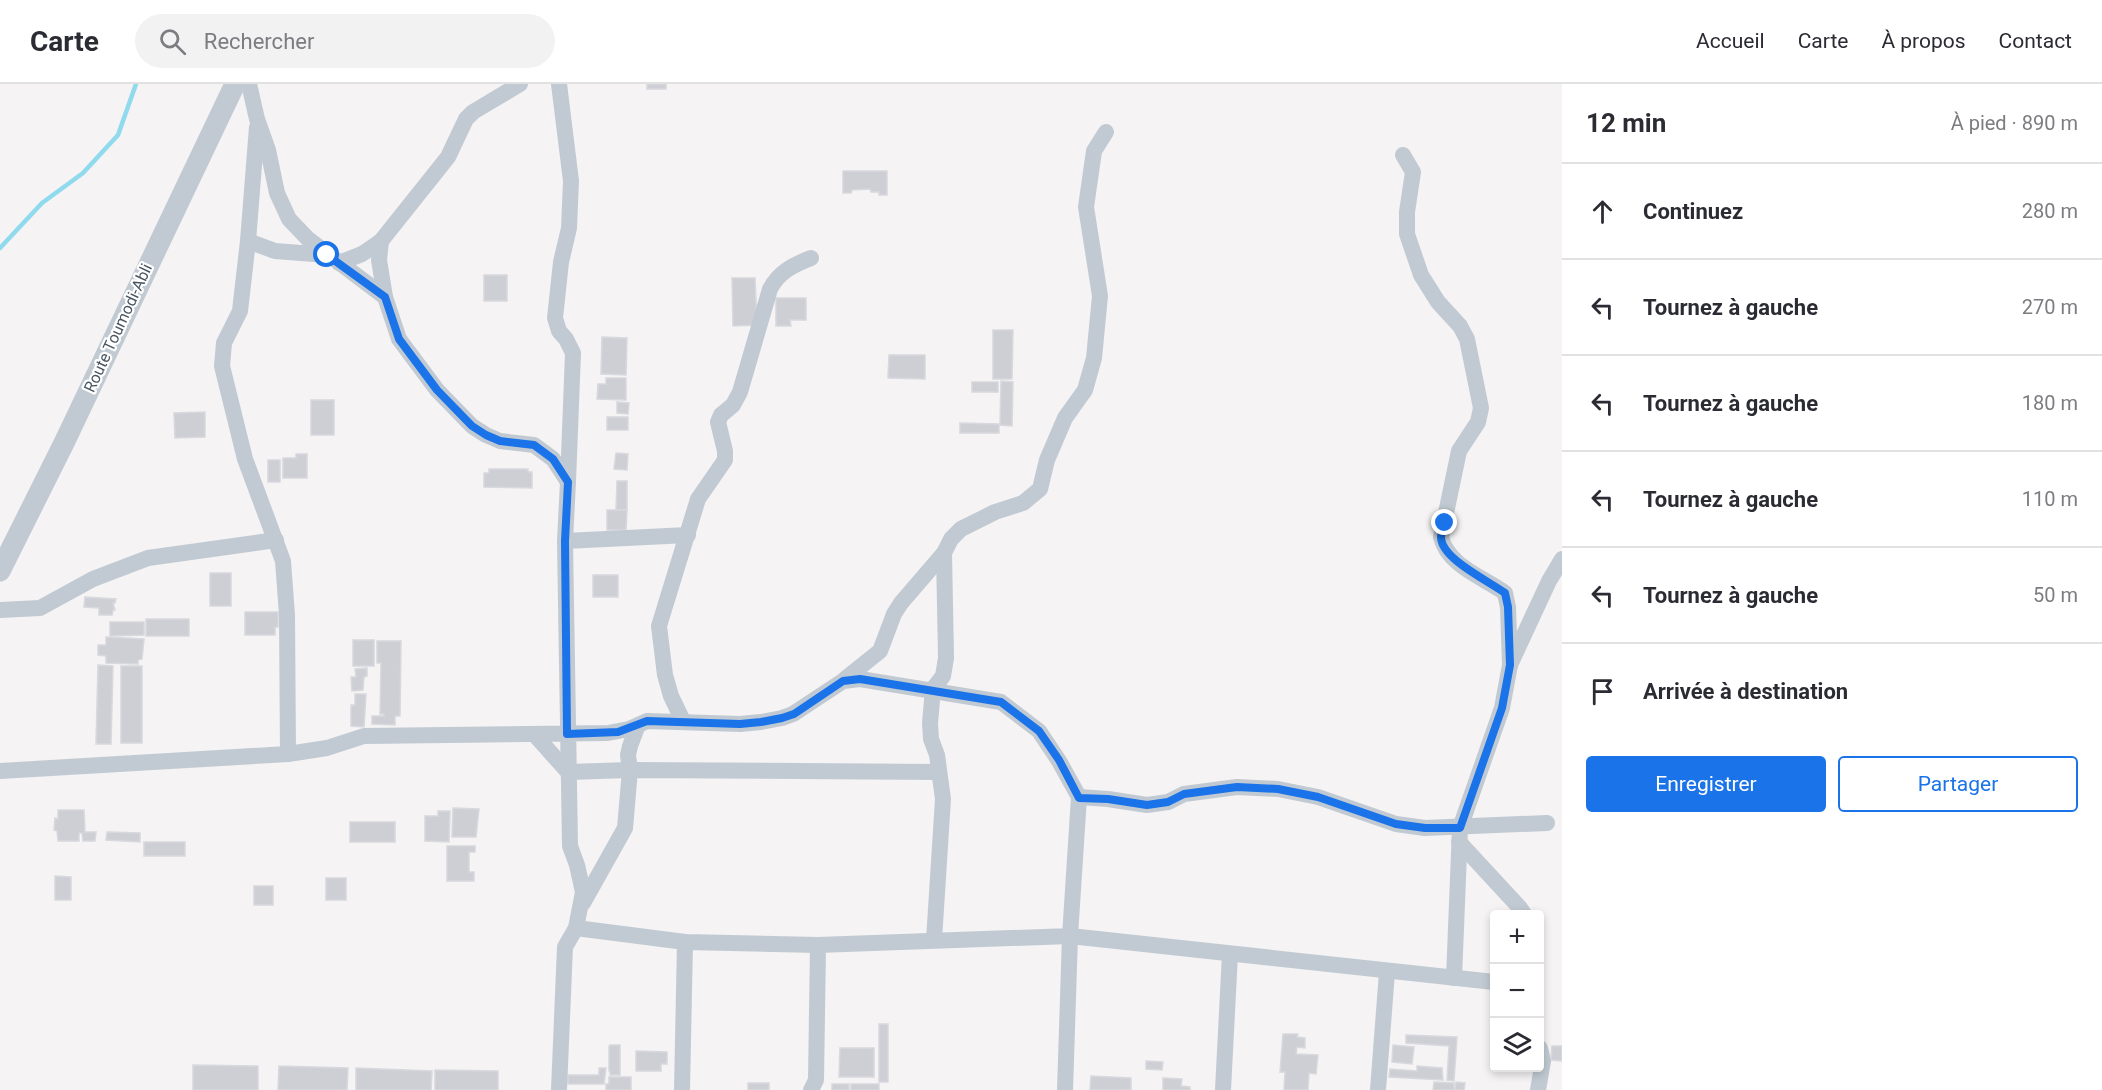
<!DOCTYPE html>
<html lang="fr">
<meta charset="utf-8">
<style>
:root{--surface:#fff;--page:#f2f2f3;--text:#2b2b33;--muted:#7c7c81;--line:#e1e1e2;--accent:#1a73e8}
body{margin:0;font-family:Roboto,sans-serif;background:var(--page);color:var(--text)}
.controls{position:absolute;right:18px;bottom:18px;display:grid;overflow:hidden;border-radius:6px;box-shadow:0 3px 9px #0003}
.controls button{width:54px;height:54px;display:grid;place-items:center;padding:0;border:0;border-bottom:2px solid var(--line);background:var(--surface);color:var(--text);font:30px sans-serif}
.stop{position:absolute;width:18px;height:18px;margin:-14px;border:4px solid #1a73e8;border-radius:50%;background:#fff}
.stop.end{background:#1a73e8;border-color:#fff;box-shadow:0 2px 6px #0008}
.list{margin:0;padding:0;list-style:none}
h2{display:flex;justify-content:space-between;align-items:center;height:78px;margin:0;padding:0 24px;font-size:26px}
h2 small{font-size:20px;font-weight:400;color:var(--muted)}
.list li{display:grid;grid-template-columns:39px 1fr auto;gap:18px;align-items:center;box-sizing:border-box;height:96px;padding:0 24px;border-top:2px solid var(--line)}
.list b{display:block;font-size:22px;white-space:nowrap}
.list em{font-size:20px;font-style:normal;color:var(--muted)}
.actions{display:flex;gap:12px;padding:18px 24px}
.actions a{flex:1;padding:14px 0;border:2px solid var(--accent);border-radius:6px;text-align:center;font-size:21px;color:var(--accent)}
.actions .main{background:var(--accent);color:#fff}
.icon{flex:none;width:33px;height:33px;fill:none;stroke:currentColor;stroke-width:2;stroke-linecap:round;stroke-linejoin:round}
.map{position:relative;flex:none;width:1562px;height:1006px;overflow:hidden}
header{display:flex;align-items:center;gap:36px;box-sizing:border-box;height:84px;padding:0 30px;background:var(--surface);border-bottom:2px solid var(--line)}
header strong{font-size:28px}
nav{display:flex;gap:33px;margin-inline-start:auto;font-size:21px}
.search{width:420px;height:54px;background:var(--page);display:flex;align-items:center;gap:15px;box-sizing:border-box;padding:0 21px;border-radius:33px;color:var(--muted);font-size:22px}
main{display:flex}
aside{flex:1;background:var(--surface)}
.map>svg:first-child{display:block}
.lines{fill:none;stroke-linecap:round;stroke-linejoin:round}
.stream{stroke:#90daee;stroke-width:4.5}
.building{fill:#cdcfd5;stroke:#d7d9de;stroke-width:1.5}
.minor{stroke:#c1cad2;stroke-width:16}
.tertiary{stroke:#c1cad2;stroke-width:21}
.route{stroke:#1a73e8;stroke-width:8}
.labels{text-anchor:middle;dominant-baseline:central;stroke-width:4.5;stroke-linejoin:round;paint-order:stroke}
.street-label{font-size:16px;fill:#4a5661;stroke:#fff}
</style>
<header>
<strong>Carte</strong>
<div class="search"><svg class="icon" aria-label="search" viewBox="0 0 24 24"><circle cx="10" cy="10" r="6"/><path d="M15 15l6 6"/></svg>Rechercher</div>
<nav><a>Accueil</a><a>Carte</a><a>À propos</a><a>Contact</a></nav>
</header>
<main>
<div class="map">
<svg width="1562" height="1006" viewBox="0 0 1562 1006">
<rect width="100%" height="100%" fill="#f5f3f3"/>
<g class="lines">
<path class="stream" d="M0,164l42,-45 41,-30 35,-38 18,-51"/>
</g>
<g class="building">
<rect x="647" y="0" width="19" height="5"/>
<path d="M843,87h44v24h-8v-3h-8l-1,-3 -18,1 -1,3h-8z"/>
<rect x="484" y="191" width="23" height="26"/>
<path d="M732,194h23l2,47 -24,1z"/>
<path d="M776,214h30v22h-16l1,6h-15z"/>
<path d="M993,246h20l-1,49h-19z"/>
<path d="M602,253l25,1 -1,37 -25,-1z"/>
<path d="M889,271h36v24l-37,-1z"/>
<path d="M606,294h20v22l-29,-1 1,-15h8z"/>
<path d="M1001,297l12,1 -1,44 -12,-1z"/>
<rect x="972" y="298" width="26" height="10"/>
<rect x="311" y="316" width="23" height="35"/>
<path d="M617,318l12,1 -1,11 -11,-1z"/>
<path d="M205,328v25l-30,1 -1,-25z"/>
<rect x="607" y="333" width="21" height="13"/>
<path d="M960,339l39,1v9h-39z"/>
<path d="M616,369l12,1 -1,16 -13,-1z"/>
<path d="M296,370h11v24h-24v-20h13z"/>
<rect x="268" y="376" width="12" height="22"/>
<path d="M489,385h39v3h4v16l-48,-1v-14h5z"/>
<path d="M617,397h10v29h-11z"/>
<path d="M607,426h20l-1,20h-19z"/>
<rect x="210" y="489" width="21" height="33"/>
<rect x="593" y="491" width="25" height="22"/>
<path d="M85,513l31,2 -1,4h-2l2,7h-2l-1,5h-13v-7l-15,-1z"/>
<path d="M245,528h33v15h-3v8h-30z"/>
<rect x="146" y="535" width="43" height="17"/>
<path d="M110,538h34v13l-34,1z"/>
<path d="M106,553l38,2 -2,20 -4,1v4l-32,-1v-7l-8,-1v-10h8z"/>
<rect x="353" y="556" width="21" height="26"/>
<path d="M377,557h24l-1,75h-5v9l-23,-1v-8h12v-2h-4l1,-51h-4z"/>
<path d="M98,581l15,1 -2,78h-15z"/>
<rect x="121" y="582" width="21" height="77"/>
<path d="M367,584v8l-3,1 -1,13 -11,1 -1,-14h5l-1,-8z"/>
<path d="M355,610h11l-2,33 -13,-1v-21h4z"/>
<path d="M453,724l26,1 -3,28h-24z"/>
<path d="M58,726h26l1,22h11l-1,9h-12l-1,-8h-3v8h-21l-1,-10 -3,-1 1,-12 3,1z"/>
<path d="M438,727h12l-1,31 -24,-1v-25h13z"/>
<rect x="350" y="738" width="45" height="20"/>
<path d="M107,748l33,1v9l-34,-2z"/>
<rect x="144" y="758" width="41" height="14"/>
<path d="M447,762h28v6h-6v20h5v9h-27z"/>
<path d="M55,792l16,1v23h-16z"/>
<rect x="326" y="794" width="20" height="22"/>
<rect x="254" y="802" width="19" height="19"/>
<rect x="879" y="940" width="9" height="58"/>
<path d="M1283,950h15l-1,3 8,1v10l-8,-1 -1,7 22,1 -2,19 -7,-1 -1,17h-24l1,-18h-5z"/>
<path d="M1406,951l51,2 -3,44 -7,-1 2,-34 -43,-3z"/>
<path d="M610,961h10v30h-10v-4h-1v-25z"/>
<path d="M1393,961l21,2 -2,17 -20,-2z"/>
<path d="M1552,962h10v15l-11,-1z"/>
<path d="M840,964h34v29h-35z"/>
<path d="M636,967l31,1v12h-6v7h-25z"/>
<path d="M1146,977l17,1 -1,8 -16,-1z"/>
<path d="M193,981l65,1v24h-65z"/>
<path d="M279,982l69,2 -1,22h-69z"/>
<path d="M1417,982l25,2 1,12 -54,-3 1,-8 27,2z"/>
<path d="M356,984l76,3 -1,19h-75z"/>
<path d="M599,984h7l-2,16h-36v-9h31z"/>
<path d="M435,986l63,1v19h-63z"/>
<path d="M1091,992l40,2v12h-41z"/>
<path d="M609,993h22v13h-25v-6h3z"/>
<path d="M1163,994l19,1 -1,7 9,1v3h-27z"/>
<path d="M1434,998l20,1v7h-21z"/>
<path d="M1456,998l9,1 -1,7h-9z"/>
<rect x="748" y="999" width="21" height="7"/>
<rect x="832" y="1000" width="17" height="6"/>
<rect x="851" y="1000" width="28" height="6"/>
</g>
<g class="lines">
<g class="minor">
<path d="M559,0l12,97 -2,47 -8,34 -6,56 4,13 7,8 7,14 -5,129"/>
<path d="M257,43l-9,114 -8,70 -16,32 -2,23 23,93 38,102 4,54 1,139"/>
<path d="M1403,71l10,17 -6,40v22l14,41 17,27 22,24 7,13 14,69 -3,14 -19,29 -18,86c7,29 42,40 64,56l3,14 2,58"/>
<path d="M248,157l27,10 52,4"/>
<path d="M339,179l23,-9 19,-13"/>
<path d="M385,213l-6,-37 2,-19 67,-84 18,-38 7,-7 47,-28"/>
<path d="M565,457l123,-6"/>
<path d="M0,526l40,-2 53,-29 55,-21 128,-18"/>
<path d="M845,595l35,-28 14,-37 7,-11 43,-50"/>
<path d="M683,637l-12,-25 -6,-21 -6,-49 39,-127 27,-39v-9l-7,-29 3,-7 12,-10 7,-13 30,-103c9,-17 23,-24 41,-31"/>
<path d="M534,650l34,38 62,-2 309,2"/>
<path d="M0,687l288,-17 39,-6 37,-12 244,-3 21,-4 18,-8 93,3 21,-2 21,-4 11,-4 50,-33 17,-2 141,23 38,29 20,30 20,36 -9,139 -252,9 -133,-3 -109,-14 7,-36 -6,-27 -7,-19 -5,-305 3,-59 -15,-23 -19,-14 -34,-4 -14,-6 -14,-9 -35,-36 -38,-51 -14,-42 -77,-58 -19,-20 -12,-26 -9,-43 -11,-31 -8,-35"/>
<path d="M1079,713l29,2 39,6 21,-3 16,-8 53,-7 41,2 40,8 78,27 29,4 122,-5"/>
<path d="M1459,758l61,66 4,6"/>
<path d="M583,819l42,-75 5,-58 -2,-15 2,-9 8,-21"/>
<path d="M934,856l9,-141 -6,-44 -6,-16 -1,-16 3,-34 10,-13 3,-18 -2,-105 7,-14 10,-10 34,-17 28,-9 17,-14 7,-29 18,-42 20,-28 9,-32 6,-62 -14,-89 8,-56 12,-19"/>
<path d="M1454,894l6,-150 42,-120 8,-43 39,-84 13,-22"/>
<path d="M559,1006l6,-143 11,-19"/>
<path d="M682,1006l3,-148"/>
<path d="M811,1006l5,-10 2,-135"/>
<path d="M1065,1006l5,-154 424,46"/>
<path d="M1223,1006l7,-136"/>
<path d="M1378,1006l9,-118"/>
<path d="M1538,1006l5,-29 -3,-13"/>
</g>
<path class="tertiary" d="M0,487l64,-128 171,-359"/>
</g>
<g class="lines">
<path class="route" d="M327,171l58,42 14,42 38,51 35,36 14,9 14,6 34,4 19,14 15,23 -3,59 2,193 51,-2 29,-11 93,3 21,-2 21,-4 12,-4 49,-33 17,-2 141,23 38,29 20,29 20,38 29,1 39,6 21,-3 16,-8 53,-7 41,2 40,8 78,27 29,4h35l42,-120 8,-43 -2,-58 -3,-14c-16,-12 -64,-34 -64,-56 0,-4 3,-10 4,-14"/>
</g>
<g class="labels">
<g class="street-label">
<text transform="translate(118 244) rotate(-65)">Route Toumodi-Abli</text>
</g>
</g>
</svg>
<div class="controls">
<button>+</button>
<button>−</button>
<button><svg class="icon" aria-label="layers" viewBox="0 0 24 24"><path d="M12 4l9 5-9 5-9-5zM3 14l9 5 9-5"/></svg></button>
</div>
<div class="stop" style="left:327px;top:171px"></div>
<div class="stop end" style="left:1445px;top:439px"></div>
</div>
<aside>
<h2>12 min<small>À pied · 890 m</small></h2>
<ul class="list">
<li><svg class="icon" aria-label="ahead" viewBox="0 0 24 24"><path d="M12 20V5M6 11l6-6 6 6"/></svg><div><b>Continuez</b></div><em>280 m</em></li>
<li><svg class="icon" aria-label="left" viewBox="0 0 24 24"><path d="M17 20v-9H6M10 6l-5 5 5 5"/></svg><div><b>Tournez à gauche</b></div><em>270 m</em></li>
<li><svg class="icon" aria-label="left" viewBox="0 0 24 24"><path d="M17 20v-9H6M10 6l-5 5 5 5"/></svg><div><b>Tournez à gauche</b></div><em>180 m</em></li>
<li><svg class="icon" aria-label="left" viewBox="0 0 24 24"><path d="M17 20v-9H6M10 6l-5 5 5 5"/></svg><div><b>Tournez à gauche</b></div><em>110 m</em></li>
<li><svg class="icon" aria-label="left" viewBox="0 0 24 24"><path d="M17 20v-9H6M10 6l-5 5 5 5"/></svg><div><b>Tournez à gauche</b></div><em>50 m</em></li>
<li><svg class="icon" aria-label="arrive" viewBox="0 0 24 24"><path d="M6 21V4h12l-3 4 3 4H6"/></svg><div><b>Arrivée à destination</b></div></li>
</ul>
<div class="actions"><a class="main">Enregistrer</a><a>Partager</a></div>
</aside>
</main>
